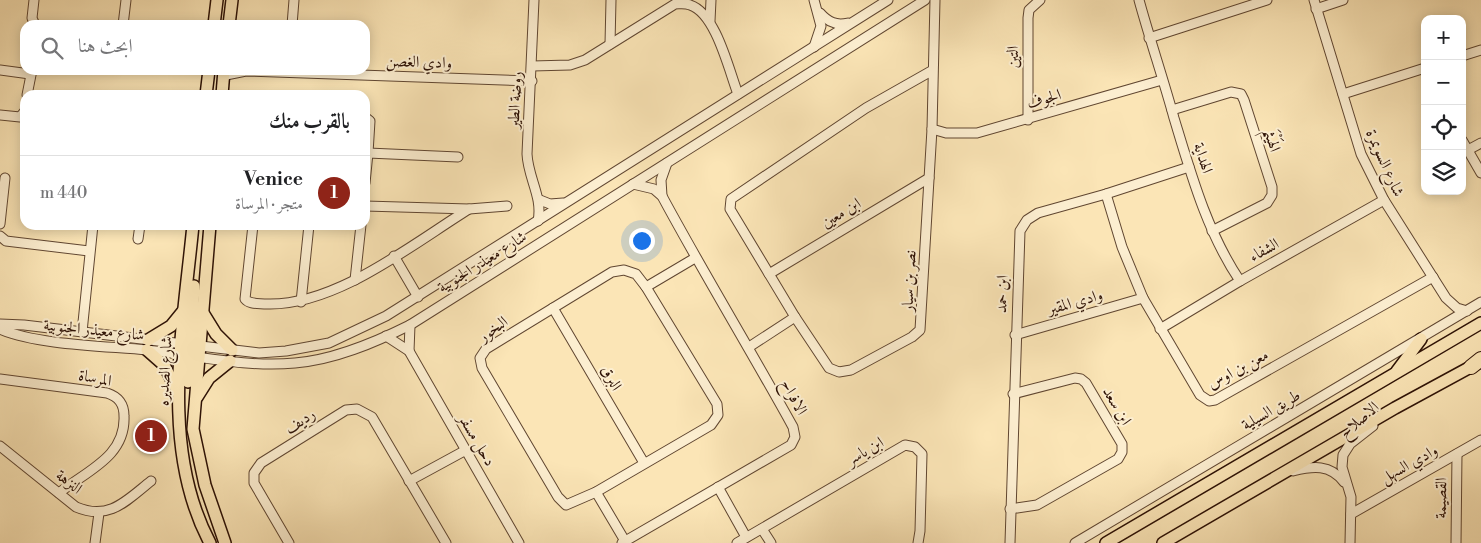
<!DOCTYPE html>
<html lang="ar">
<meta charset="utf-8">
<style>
:root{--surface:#fff;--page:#f2f2f2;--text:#202124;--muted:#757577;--line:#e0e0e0;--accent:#8f2418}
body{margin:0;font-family:"Libre Bodoni",Amiri,serif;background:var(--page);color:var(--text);direction:rtl}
.controls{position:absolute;right:15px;top:15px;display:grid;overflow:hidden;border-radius:10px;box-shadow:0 2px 12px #0003}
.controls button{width:45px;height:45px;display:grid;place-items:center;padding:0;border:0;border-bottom:1px solid var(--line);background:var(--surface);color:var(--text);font:25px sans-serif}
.you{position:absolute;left:641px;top:240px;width:18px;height:18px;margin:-12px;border:4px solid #fff;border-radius:50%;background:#1a73e8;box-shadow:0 0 0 8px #1a73e833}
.badge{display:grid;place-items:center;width:32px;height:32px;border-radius:50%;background:var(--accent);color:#fff;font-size:16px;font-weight:700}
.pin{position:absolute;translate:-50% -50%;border:2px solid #fff;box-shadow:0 1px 5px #0006}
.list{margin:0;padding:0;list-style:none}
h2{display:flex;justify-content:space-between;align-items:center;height:65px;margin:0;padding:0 20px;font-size:21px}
h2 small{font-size:16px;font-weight:400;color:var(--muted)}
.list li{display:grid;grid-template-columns:32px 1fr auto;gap:15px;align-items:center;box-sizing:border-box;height:75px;padding:0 20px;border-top:1px solid var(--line)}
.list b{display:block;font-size:19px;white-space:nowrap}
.list p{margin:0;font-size:16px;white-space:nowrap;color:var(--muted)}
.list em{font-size:16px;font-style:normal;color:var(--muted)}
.icon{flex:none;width:28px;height:28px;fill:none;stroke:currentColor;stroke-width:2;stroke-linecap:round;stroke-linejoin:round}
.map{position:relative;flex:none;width:1481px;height:543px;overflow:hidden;direction:ltr}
.search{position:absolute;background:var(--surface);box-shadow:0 2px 12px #0003;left:20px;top:20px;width:350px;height:55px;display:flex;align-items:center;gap:12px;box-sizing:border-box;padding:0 18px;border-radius:15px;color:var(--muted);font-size:19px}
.panel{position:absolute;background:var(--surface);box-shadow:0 2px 12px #0003;left:20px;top:90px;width:350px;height:140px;border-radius:15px;direction:rtl}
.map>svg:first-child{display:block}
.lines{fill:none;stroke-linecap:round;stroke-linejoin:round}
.minor-casing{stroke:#604631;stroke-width:11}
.major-casing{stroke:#2d1105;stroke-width:14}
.highway-casing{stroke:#2d1105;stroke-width:16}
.minor{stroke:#fceed0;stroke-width:9}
.major{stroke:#fbe5b6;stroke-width:11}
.highway{stroke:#fbe5b6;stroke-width:14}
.labels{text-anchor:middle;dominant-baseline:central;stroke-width:4;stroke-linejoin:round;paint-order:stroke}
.street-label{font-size:16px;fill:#2d1105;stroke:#fceed0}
</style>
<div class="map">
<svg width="1481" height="543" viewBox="0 0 1481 543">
<rect width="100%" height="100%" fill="#fbe5b6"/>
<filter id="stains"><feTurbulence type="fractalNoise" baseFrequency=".004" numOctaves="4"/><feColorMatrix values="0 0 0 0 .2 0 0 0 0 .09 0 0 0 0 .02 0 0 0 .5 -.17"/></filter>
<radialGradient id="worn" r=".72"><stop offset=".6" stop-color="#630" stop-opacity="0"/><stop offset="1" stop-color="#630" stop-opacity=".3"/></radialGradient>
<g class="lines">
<defs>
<g id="minor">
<path d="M34,0l-2,18 3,7"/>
<path d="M534,0l-7,154c1,24 16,43 11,67"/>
<path d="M1139,0c11,40 24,78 35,118 17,56 33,114 66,163"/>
<path d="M1314,0l47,154 23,46 62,98 11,10 10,3"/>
<path d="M1316,9l27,-9"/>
<path d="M820,13c8,9 16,13 28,10"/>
<path d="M710,21l1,-21"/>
<path d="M123,25l3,-25"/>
<path d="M292,25l2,-25"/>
<path d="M1149,38l118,-38"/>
<path d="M610,44l1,-44"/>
<path d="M814,47l7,-21 -7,-26"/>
<path d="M1462,56l19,-6"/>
<path d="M532,66l38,-1 15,-5 90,-56c5,0 10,-1 15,1 26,8 39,66 48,89"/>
<path d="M0,70l30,4"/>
<path d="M933,70l-67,38 -135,91 -1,10 65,108 34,51 10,4 12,-2 61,-33 8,-7 12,-201 3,-129"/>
<path d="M223,79l3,-4 20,-4 286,10"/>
<path d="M1343,94l82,-26"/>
<path d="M27,95l5,-25"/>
<path d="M1172,110l59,-18 10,2 3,6 28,87v8l-5,8 -55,28"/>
<path d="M0,115l20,2 5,-6"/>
<path d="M365,117l5,4 -2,32"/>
<path d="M1028,120v-102l1,-8 11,-10"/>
<path d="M932,129l14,4h31l185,-53"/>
<path d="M1462,140l19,33"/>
<path d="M1468,150l13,-7"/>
<path d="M365,183l3,-30 90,4"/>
<path d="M1106,194l16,53 21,51 57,97 9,6 6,-1 218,-123"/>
<path d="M662,196l-1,-16 6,-17"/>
<path d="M540,200l10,4 13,-1"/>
<path d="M365,206l104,3 38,-3"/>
<path d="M0,224l5,-46"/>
<path d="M253,225l-8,74c5,6 14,4 22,5 69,2 144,-59 202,-95"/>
<path d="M0,236l6,5 83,10"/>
<path d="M138,239l2,-14"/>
<path d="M394,256l24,41"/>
<path d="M624,270l12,4 10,13 71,117 1,11 -7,10 -115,67 -30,13 -8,-8 -76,-129 -2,-10 6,-9 126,-77z"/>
<path d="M769,274l160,-96"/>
<path d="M355,280l6,-55"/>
<path d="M646,287l49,-29"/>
<path d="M301,302l8,-77"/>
<path d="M553,308l91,155"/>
<path d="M0,324l24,1 235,28 27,-2 43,-8 57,-27 502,-316"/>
<path d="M0,329c37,16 105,17 147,21 48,5 99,18 148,13 39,-3 79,-20 115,-38l515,-325"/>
<path d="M1160,329l80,-48 144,-81"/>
<path d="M82,332l11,-107"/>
<path d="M1015,335l128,-37"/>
<path d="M386,336l23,15 110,192"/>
<path d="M749,347l46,-30"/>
<path d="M409,351l1,-26"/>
<path d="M0,379l107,14c12,4 17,11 17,23 2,41 -38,55 -65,77"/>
<path d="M0,446l76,61c33,14 50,-6 75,-26"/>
<path d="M1293,471c20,-5 37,-7 51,11"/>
<path d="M409,481l57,-31"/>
<path d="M718,487l28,50"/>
<path d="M596,492l29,49"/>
<path d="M1010,509l27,-4 81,-46 4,-7v-8l-36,-61 -5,-4 -6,-1 -62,16"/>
<path d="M1351,514l130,-74"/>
<path d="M762,529l9,14"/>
<path d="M95,543l4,-30"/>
<path d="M289,543l-35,-60v-10l7,-10 85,-53 11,-1 15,8 74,126"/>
<path d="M622,543l169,-98 4,-8 -2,-10c-43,-78 -89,-153 -131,-231l-8,-7 -21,-5"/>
<path d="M737,543l168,-98 10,2 7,7 -2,77 -2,12"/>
<path d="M1010,543l10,-312 7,-11 11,-7 68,-19 83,-27"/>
<path d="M1075,543l406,-241"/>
<path d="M1350,543l1,-46 -9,-30 1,-12 7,-11 23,-18"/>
<path d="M1456,543l1,-89"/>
</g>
<g id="major">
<path d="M214,25l3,-25"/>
<path d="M229,25l3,-25"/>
<path d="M206,95l3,-25"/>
<path d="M222,95l2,-25"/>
<path d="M193,225c-10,104 -34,222 17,318"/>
<path d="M210,225l-17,204 12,56 20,58"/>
<path d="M194,286l-3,59 3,7 5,4"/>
<path d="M203,313l13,21 16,16"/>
<path d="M148,340l23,-14 13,-16"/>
<path d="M183,345l6,10 -1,27"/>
<path d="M147,350l17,15 14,27"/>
<path d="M1397,371l24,-32"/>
<path d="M197,397l12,-19 21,-17"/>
<path d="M1106,543l375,-220"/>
<path d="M1163,543l232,-135 83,-45"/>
</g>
<path id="highway" d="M1471,367l10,-8"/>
</defs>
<use href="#minor" class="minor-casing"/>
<use href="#major" class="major-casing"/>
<use href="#highway" class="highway-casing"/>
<use href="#minor" class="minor"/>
<use href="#major" class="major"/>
<use href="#highway" class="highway"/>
</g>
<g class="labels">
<g class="street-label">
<text transform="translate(1013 57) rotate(-90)">التين</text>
<text transform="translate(419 62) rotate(2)">وادي الغصن</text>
<text transform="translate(1044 99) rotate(-17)">الجوف</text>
<text transform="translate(515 100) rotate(-87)">روضة الطير</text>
<text transform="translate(1272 140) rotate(72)">الهَيْثَم</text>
<text transform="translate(1203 158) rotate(72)">الهداية</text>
<text transform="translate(1385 163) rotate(66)">شارع السويمرة</text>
<text transform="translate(841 213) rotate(-31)">ابن معين</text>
<text transform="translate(1264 250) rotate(-29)">الشفاء</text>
<text transform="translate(482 262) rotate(-32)">شارع معيذر الجنوبية</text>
<text transform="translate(909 281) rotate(-87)">نصر بن سيار</text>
<text transform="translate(1002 294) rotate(-88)">ابن حمد</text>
<text transform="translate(1075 302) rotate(-16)">وادي المقير</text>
<text transform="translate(493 329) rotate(-36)">البخور</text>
<text transform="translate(94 330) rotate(6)">شارع معيذر الجنوبية</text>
<text transform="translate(1238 369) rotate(-28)">معن بن اوس</text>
<text transform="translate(165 371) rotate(-87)">شارع الصديره</text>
<text transform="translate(95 378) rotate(11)">المرساة</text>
<text transform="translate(611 378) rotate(60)">البرق</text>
<text transform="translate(794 397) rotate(62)">الافراح</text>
<text transform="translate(1117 406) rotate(60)">ابن سعد</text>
<text transform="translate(1271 410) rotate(-30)">طريق السيلية</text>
<text transform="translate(1359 420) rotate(-41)">الاصلاح</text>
<text transform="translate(300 421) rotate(-32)">رديف</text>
<text transform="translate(477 440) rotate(60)">دحل مسفر</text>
<text transform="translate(865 451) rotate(-30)">ابن ياسر</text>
<text transform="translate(1409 464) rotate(-29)">وادي السهل</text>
<text transform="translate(69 482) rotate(39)">النزهة</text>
<text transform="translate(1441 498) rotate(-89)">القصيمة</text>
</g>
</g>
<rect width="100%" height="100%" filter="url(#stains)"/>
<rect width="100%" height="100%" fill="url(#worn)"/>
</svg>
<div class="controls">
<button>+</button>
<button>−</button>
<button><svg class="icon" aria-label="locate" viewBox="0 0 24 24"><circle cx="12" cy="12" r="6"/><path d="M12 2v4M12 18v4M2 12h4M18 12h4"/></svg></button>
<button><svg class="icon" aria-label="layers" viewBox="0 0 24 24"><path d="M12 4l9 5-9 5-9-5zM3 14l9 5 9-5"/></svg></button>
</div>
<div class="you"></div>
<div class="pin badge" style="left:151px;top:436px">1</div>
<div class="search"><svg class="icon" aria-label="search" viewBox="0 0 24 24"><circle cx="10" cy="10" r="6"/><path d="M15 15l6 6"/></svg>ابحث هنا</div>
<section class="panel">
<h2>بالقرب منك<small></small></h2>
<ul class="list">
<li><span class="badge">1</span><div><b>Venice</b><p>متجر · المرساة</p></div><em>440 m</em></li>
</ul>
</section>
</div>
